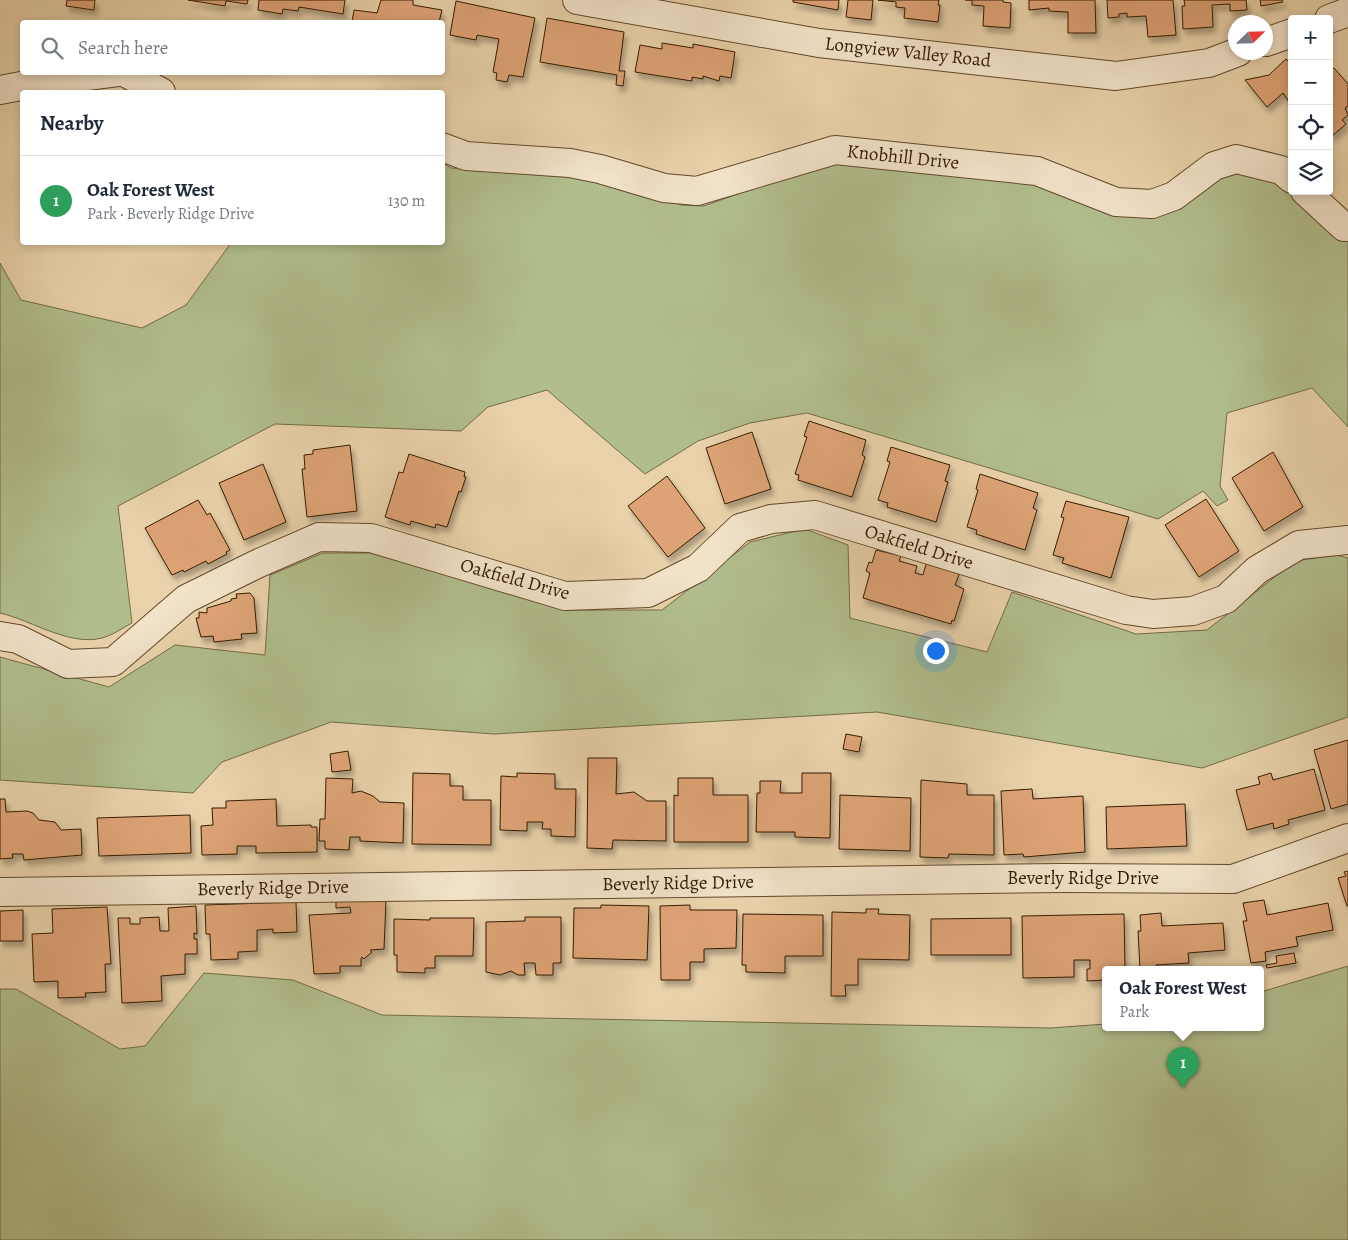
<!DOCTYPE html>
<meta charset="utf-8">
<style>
:root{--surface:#fff;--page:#f2f2f3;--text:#1f2937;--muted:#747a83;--line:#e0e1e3;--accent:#ea580c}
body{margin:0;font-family:Alegreya,serif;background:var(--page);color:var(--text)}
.controls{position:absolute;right:15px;top:15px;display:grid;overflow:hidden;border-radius:5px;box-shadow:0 2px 8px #0003}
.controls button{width:45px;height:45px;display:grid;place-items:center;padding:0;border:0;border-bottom:1px solid var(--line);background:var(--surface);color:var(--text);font:25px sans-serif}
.compass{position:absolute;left:1228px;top:15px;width:45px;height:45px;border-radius:50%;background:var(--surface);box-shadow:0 2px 8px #0003;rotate:67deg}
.you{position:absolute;left:935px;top:650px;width:18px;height:18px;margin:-12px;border:4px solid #fff;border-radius:50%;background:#1a73e8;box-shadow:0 0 0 8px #1a73e833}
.badge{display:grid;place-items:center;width:32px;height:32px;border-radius:50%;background:var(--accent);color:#fff;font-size:16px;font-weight:700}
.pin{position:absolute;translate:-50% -41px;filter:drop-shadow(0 1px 2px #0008)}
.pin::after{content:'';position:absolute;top:26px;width:18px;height:15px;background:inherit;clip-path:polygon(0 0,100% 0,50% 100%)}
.popup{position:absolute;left:1102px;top:966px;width:162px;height:65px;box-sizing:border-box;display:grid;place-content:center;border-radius:5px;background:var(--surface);filter:drop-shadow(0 1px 4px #0005);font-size:16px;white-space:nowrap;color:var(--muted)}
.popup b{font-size:19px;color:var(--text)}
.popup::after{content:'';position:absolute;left:50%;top:100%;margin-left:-10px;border:10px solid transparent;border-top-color:var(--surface)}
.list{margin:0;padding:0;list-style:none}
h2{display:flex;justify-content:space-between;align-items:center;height:65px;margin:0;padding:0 20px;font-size:21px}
h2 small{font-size:16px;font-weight:400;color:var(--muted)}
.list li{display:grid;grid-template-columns:32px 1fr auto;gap:15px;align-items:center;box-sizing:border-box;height:90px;padding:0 20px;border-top:1px solid var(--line)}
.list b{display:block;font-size:19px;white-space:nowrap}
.list p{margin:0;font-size:16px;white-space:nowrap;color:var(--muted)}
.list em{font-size:16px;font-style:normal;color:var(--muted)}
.icon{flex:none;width:28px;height:28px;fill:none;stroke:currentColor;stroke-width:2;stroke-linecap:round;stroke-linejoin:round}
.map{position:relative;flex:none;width:1348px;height:1240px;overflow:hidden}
.search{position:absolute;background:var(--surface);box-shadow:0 2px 8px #0003;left:20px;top:20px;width:425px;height:55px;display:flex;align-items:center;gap:12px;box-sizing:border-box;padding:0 18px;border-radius:5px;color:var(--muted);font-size:19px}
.panel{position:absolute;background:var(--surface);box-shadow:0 2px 8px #0003;left:20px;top:90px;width:425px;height:155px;border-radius:5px}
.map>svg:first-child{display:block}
.green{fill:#b1bd8c;stroke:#736c46}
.building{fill:#dda376;stroke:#351c00;filter:url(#shadow)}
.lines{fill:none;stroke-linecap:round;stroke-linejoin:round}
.street-casing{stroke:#624a2a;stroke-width:30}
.street{stroke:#f1e2c8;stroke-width:28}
.labels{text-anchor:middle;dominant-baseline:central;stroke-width:5;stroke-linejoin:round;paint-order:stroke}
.street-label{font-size:19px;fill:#351c00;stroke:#f1e2c8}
</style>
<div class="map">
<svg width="1348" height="1240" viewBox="0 0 1348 1240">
<defs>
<filter id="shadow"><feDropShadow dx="3" dy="5.5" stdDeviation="2.5" flood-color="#0004"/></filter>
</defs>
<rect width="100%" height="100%" fill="#e9d2aa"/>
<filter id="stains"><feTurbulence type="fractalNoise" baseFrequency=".004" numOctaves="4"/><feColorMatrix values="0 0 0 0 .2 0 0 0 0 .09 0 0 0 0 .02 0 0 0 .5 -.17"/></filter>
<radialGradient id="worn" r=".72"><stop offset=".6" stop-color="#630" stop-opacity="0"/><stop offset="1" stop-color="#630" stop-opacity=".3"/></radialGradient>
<g class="green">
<path d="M839,162l203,19 62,27 132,-41 46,13 66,54v193l-36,-39 -85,25 -7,73 8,14 -11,6 -14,-15 -45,28 -351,-106 -57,10 -52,18 -53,33 -98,-84 -59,17 -27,24 -186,-7 -157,82 14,117c-8,4 -16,10 -24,13 -34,14 -76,-16 -108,-23v-350l21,37 121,28 44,-23 45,-62 211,-1 1,-79 8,5 122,5 37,7 71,25 23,1 97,-35z"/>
<path d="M805,529l43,16 2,73 137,34 25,-60 124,42 71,-4 88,-69 41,-6 12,3v159l-146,51 -325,-56 -383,22 -163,-12 -109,40 -29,31 -193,-13v-123l109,30 66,-42 90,10 5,-80 53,-22h47l197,57h95l88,-68z"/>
<path d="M1348,966v274h-1348v-251h16l104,60 25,-3 59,-73 89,7 89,35 669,13 54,-4 1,3h154l1,-35z"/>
</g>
<g class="building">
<path d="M67,0h28l-1,10 -28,-4z"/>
<path d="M188,0h60l-1,4 -21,-3 -1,5z"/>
<path d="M259,0h86l-2,14 -44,-7 -1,4 -15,-2 -1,5 -24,-4z"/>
<path d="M381,0h32v5l29,5 -3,12h-87l2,-12 23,3z"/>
<path d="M793,0h46l-1,10 -45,-8z"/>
<path d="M848,0h25l-2,20 -25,-3z"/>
<path d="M878,0h61l-1,5h2l-2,17 -34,-4 1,-10 -9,-1v-5z"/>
<path d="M965,0h38v2l8,1 -1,25 -27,-2 1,-20 -12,-1v-5z"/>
<path d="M1029,0h66l1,33h-28v-21l-19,-1v-3l-20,2z"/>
<path d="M1107,0h66l3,35 -28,2 -2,-21 -19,1v-4l-8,1v3l-11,1z"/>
<path d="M1184,0h62l1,10 -17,1v-7l-18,1 1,22 -30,2 -1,-23h3z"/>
<path d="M1260,0h22l1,2 -22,4z"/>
<path d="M456,1l79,17 -12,59 -14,-2 -2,7 -11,-2 1,-7 -4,-1 6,-33 -22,-4 -1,5 -26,-5z"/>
<path d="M547,18l77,14 -5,39h6l-2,15 -7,-1 1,-10 -77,-13z"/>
<path d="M662,43l31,5v-4l42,8 -4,26 -11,-2 -1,5 -16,-5v3l-11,-2v4l-57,-9 5,-27 22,4z"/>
<path d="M1286,59l6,6v41l-9,-13 -16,14 -22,-27 24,-5z"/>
<path d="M1334,68l14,16v22l-3,2 3,7 -6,5 4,4 -15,13 -2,-66z"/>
<path d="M809,421l57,19 -4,15 3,2 -13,40 -54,-17 1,-5 -4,-1 12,-37 -3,-1z"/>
<path d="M752,432l19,57 -46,15 -19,-56z"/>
<path d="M350,445l7,66 -50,6 -5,-48h3l-1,-14 9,-1v-4z"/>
<path d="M891,447l59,18 -5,16 3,1 -12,40 -49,-15 1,-4 -10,-3 12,-38 -3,-1z"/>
<path d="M1273,452l30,55 -39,24 -32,-53z"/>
<path d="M409,454l56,18 -1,5h2l-5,15 -2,-1 -12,36 -11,-3 -1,4 -24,-7 -1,4 -25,-8 14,-45 4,1z"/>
<path d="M263,464l23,58 -42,18 -25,-57z"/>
<path d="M980,474l58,19 -5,15 4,2 -12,40 -49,-16 1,-4 -10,-3 11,-37 -2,-1z"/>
<path d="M667,476l38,52 -37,29 -40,-51z"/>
<path d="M1206,499l33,52 -40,26 -34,-52z"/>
<path d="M198,500l9,15 3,-2 20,37 -4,2 1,2 -19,10 -2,-3 -22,11 -1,-2 -11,5 -27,-47z"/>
<path d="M1066,501l63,16 -18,61 -49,-15 2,-5 -11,-3 11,-37 -3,-1z"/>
<path d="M876,550l25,6 -2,5 18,5 -2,7 8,2 3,-11 31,8 2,3 -4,10 9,4 -10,32 -2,-1 -1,4 -88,-26 7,-25 -4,-2 3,-9 3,1z"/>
<path d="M250,593l4,5 3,35 -16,1 1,5 -28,3 -1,-6 -12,1 -5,-19h3v-6l8,1v-5l24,-7v-2l6,-1 -1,-4z"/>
<path d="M846,734l16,3 -3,15 -16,-3z"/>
<path d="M1348,740v64l-17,5 -17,-59z"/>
<path d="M348,751l3,19 -19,2 -2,-18z"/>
<path d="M588,758h29l-1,36 18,-2 13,9h19v40l-53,-1 -1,9 -25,-1z"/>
<path d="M1314,769l11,41 -37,10 1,4 -15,5 -1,-6 -26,7 -11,-40 24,-6 -2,-7 13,-4 2,7z"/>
<path d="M413,773l37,1v12h13v14h28v45l-79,-1z"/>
<path d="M517,773l38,1v15h21l-1,48 -24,-1v-7h-9l1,-7h-16v9l-27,-1 1,-54 16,1z"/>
<path d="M802,773h29l-1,65 -35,-1v-5h-39l1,-39h3v-12h21l-1,12h22z"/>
<path d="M326,778l27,1 -1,14 9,-2 12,5 7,6 24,1 -1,40 -43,-2v-4h-10l-1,13 -24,-1v-8h-6l1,-22h5z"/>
<path d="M678,778h35v17h35v47h-74v-47l4,1z"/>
<path d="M921,780l46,4v11h27v60l-45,-1 -1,4 -28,-1z"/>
<path d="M1032,789l1,10 50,-3 2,56 -61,5 -1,-3 -19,1 -3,-64z"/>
<path d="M840,795l71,3 -1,53 -71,-2z"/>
<path d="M0,799h5l1,13 21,-1 6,2 6,7 16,2 6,8 20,-1 1,26 -58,5 -1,-6h-11l1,4 -13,1z"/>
<path d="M276,799l1,27 34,-1v2h6v25l-61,1v-7h-19v8l-35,1 -1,-29 12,-1 -1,-17h14v-7z"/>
<path d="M1185,804l2,42 -80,3 -1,-42z"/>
<path d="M190,815l1,38 -92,3 -2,-38z"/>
<path d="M1348,871v35h-1l-9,-28 8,-2 -2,-4z"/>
<path d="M386,900l-2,49 -14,1 2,2 -8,7 -2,-2 -1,2v7h-21v7l-26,1 -5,-59 42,-2 -1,-6 -14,1v-7z"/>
<path d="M1264,900l3,15 61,-12 5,27 -37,7 2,9 -33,6 1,9 -15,2 -8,-42h4l-4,-18z"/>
<path d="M296,902l1,30 -24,1v-4l-16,1v21l-19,1v7l-27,1 -1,-26h-4l-1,-29z"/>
<path d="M601,905l48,1 -2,54 -74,-2 1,-50h27z"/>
<path d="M690,905v5h47l-1,38 -32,1v13h-14v18h-29l-1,-74z"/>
<path d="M196,906l1,28 -3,-1v6h3v15h-12v20l-24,2 1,25 -40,2 -4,-85h12v6h10v-6l19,-1 1,14h9l-1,-23z"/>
<path d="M107,907l4,57h-6l1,28 -21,1 1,4 -28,1v-17l-24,1 -2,-48 21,-1 -1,-24z"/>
<path d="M866,909h13l-1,5 32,1 -1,45 -51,-1v26h-13l1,11h-15l1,-84 34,1z"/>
<path d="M23,910v31h-23v-30z"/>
<path d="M1161,913l1,13 61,-3 2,27 -37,3 1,10 -33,2v4h-16l-2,-38h3l-1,-16z"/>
<path d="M743,914l80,1v41h-38v17l-39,-1v-7h-4z"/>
<path d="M1124,914l1,55h-19v11l-19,1v-12h3v-9h-16v17l-51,1 -1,-62z"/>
<path d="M525,917h36v46h-8v12h-17l-1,-12h-11l1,12h-7l-7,-4 -11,4 -14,-3v-50l39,-1z"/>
<path d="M430,918h44l-1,38h-38v12h-10v5l-28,-1v-17h-3v-36l36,1z"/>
<path d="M1011,918v37h-80v-36z"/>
<path d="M1294,953l2,10 -29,5 -1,-3 11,-2 -1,-7z"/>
</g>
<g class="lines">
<defs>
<g id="street">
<path d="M577,0l242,43 297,33 93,-13 29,-11"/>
<path d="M1329,19l19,-7"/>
<path d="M1266,42l26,-9"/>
<path d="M124,72l37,20"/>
<path d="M0,90l47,-9 71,-9"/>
<path d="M442,147l24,9 104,7 30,6 64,19 33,3 138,-41 202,21 79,31 36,2 22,-8 40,-30 22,-7 45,11 11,9"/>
<path d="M1305,191l39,36h4"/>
<path d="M0,636l18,3 50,25 45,-2 73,-63 71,-35 62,-27 52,1 194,58 83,-3 50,-25 42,-40 31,-9 44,-4 311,95 27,4 40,-3 33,-12 31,-29 42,-25 49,-5"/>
<path d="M0,892l1063,-14 170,1 115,-41"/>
</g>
</defs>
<use href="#street" class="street-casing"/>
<use href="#street" class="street"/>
</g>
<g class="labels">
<g class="street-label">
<text transform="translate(908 52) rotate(6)">Longview Valley Road</text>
<text transform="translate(903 157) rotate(6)">Knobhill Drive</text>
<text transform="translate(919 547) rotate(17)">Oakfield Drive</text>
<text transform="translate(515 579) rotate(15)">Oakfield Drive</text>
<text x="1083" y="878">Beverly Ridge Drive</text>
<text transform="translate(678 883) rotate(-1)">Beverly Ridge Drive</text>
<text transform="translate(273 888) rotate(-1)">Beverly Ridge Drive</text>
</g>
</g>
<rect width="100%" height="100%" filter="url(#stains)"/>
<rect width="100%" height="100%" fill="url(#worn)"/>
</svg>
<div class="controls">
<button>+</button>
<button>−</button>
<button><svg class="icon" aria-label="locate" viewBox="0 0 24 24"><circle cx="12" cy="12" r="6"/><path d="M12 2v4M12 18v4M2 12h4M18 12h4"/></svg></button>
<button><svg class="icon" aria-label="layers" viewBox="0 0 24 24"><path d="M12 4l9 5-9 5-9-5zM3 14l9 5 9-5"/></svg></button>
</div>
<svg class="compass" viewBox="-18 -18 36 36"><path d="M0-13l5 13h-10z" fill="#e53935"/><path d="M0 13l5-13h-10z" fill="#747a83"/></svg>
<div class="you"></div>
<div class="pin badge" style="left:1183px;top:1088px;background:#2e9e5b">1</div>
<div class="popup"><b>Oak Forest West</b>Park</div>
<div class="search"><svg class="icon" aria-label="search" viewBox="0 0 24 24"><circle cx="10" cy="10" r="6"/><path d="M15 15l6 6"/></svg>Search here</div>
<section class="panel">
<h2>Nearby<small></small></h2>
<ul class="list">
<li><span class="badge" style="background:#2e9e5b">1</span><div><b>Oak Forest West</b><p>Park · Beverly Ridge Drive</p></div><em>130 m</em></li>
</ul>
</section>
</div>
